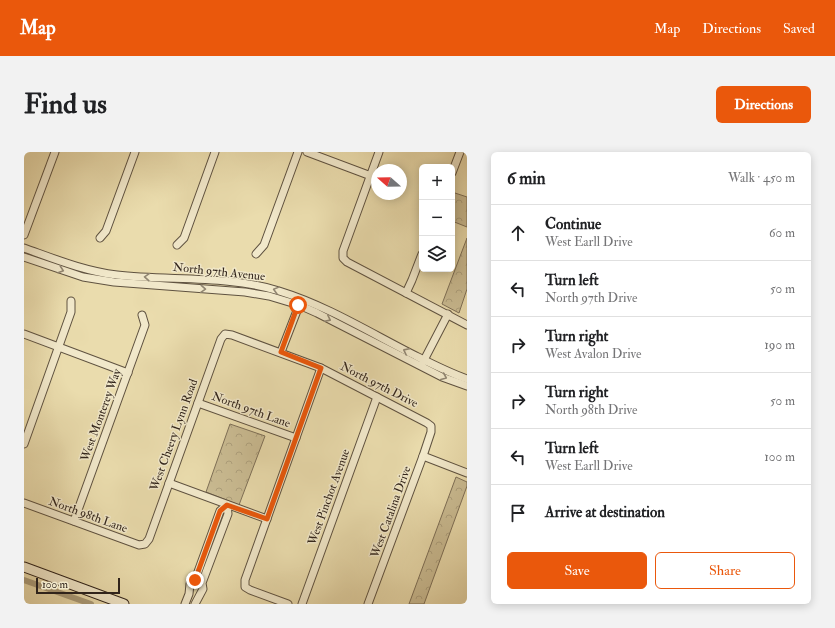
<!DOCTYPE html>
<meta charset="utf-8">
<style>
:root{--surface:#fff;--page:#f2f2f2;--text:#202124;--muted:#757577;--line:#e0e0e0;--accent:#ea580c}
body{margin:0;font-family:"IM FELL Double Pica",serif;background:var(--page);color:var(--text)}
.controls{position:absolute;right:12px;top:12px;display:grid;overflow:hidden;border-radius:6px;box-shadow:0 2px 10px #0003}
.controls button{width:36px;height:36px;display:grid;place-items:center;padding:0;border:0;border-bottom:1px solid var(--line);background:var(--surface);color:var(--text);font:20px sans-serif}
.compass{position:absolute;left:347px;top:12px;width:36px;height:36px;border-radius:50%;background:var(--surface);box-shadow:0 2px 10px #0003;rotate:290deg}
.scale{position:absolute;left:12px;bottom:10px;width:84px;box-sizing:border-box;padding-left:4px;border:2px solid #31241b;border-top:0;font-size:11px;line-height:14px;white-space:nowrap;color:#31241b;-webkit-text-stroke:3px #f1e8ca;paint-order:stroke}
.stop{position:absolute;width:12px;height:12px;margin:-9px;border:3px solid #ea580c;border-radius:50%;background:#fff}
.stop.end{background:#ea580c;border-color:#fff;box-shadow:0 1px 4px #0008}
.list{margin:0;padding:0;list-style:none}
h2{display:flex;justify-content:space-between;align-items:center;height:52px;margin:0;padding:0 16px;font-size:17px}
h2 small{font-size:13px;font-weight:400;color:var(--muted)}
.list li{display:grid;grid-template-columns:26px 1fr auto;gap:12px;align-items:center;box-sizing:border-box;height:56px;padding:0 16px;border-top:1px solid var(--line)}
.list b{display:block;font-size:15px;white-space:nowrap}
.list p{margin:0;font-size:13px;white-space:nowrap;color:var(--muted)}
.list em{font-size:13px;font-style:normal;color:var(--muted)}
.actions{display:flex;gap:8px;padding:12px 16px}
.actions a{flex:1;padding:9px 0;border:1px solid var(--accent);border-radius:6px;text-align:center;font-size:14px;color:var(--accent)}
.actions .main{background:var(--accent);color:#fff}
.icon{flex:none;width:22px;height:22px;fill:none;stroke:currentColor;stroke-width:2;stroke-linecap:round;stroke-linejoin:round}
.map{position:relative;flex:none;width:443px;height:452px;overflow:hidden;border-radius:6px}
header{display:flex;align-items:center;gap:24px;box-sizing:border-box;height:56px;padding:0 20px;background:var(--accent);color:#fff}
header strong{font-size:19px}
nav{display:flex;gap:22px;margin-inline-start:auto;font-size:14px}
.intro{display:flex;align-items:center;justify-content:space-between;box-sizing:border-box;height:96px;padding:0 24px}
h1{margin:0;font-size:28px}
.button{padding:10px 18px;border-radius:6px;background:var(--accent);color:#fff;font-size:14px;font-weight:700}
main{display:flex;gap:24px;padding:0 24px}
aside{flex:1;background:var(--surface);border-radius:6px;box-shadow:0 2px 10px #0003}
.map>svg:first-child{display:block}
.forest{fill:url(#forest-crowns);stroke:#7e7058}
.lines{fill:none;stroke-linecap:round;stroke-linejoin:round}
.canal{stroke:#ab9d7b;stroke-width:6}
.street-casing{stroke:#5f5240;stroke-width:9}
.secondary-casing{stroke:#31241b;stroke-width:11}
.street{stroke:#f1e8ca;stroke-width:7}
.secondary{stroke:#f1e8ca;stroke-width:9}
.oneway{stroke:#918672}
.route{stroke:#ea580c;stroke-width:5}
.labels{text-anchor:middle;dominant-baseline:central;stroke-width:3;stroke-linejoin:round;paint-order:stroke}
.street-label{font-size:12px;fill:#31241b;stroke:#f1e8ca}
</style>
<header>
<strong>Map</strong>
<nav><a>Map</a><a>Directions</a><a>Saved</a></nav>
</header>
<div class="intro"><h1>Find us</h1><a class="button">Directions</a></div>
<main>
<div class="map">
<svg width="443" height="452" viewBox="0 0 443 452">
<defs>
<pattern id="forest-crowns" width="20" height="18" patternUnits="userSpaceOnUse"><rect width="20" height="18" fill="#cbbd94"/><path d="M2 6a3 3 0 1 1 6 0M12 15a3 3 0 1 1 6 0" fill="none" stroke="#afa27f"/></pattern>
</defs>
<rect width="100%" height="100%" fill="#eadcad"/>
<filter id="stains"><feTurbulence type="fractalNoise" baseFrequency=".005" numOctaves="4"/><feColorMatrix values="0 0 0 0 .2 0 0 0 0 .09 0 0 0 0 .02 0 0 0 .5 -.17"/></filter>
<radialGradient id="worn" r=".72"><stop offset=".6" stop-color="#630" stop-opacity="0"/><stop offset="1" stop-color="#630" stop-opacity=".3"/></radialGradient>
<g class="forest">
<path d="M428,40l15,5v30l-15,-6z"/>
<path d="M443,86v51l-8,24 -17,-9z"/>
<path d="M206,272l35,12 -26,69 -33,-13z"/>
<path d="M432,325l11,5v4l-43,118h-15z"/>
</g>
<g class="lines">
<path class="canal" d="M0,428l67,24"/>
<defs>
<g id="street">
<path d="M283,0l64,24"/>
<path d="M355,0l-36,99v7l4,4 120,63"/>
<path d="M428,21l8,-21"/>
<path d="M0,83l31,-83"/>
<path d="M76,86l6,-7 29,-79"/>
<path d="M153,93l7,-7 31,-86"/>
<path d="M0,96c31,11 60,23 93,27 51,6 112,0 162,16 49,15 93,43 139,66 16,8 32,16 49,22"/>
<path d="M232,102l8,-9 34,-93"/>
<path d="M0,105l59,20 31,5 131,10 24,4 30,9 18,8 125,64 25,9"/>
<path d="M382,141l6,-13 10,-26"/>
<path d="M0,182l104,39"/>
<path d="M257,200l19,-49"/>
<path d="M398,212l26,-50"/>
<path d="M174,251l98,35"/>
<path d="M0,292l47,-132v-11"/>
<path d="M399,304l44,17"/>
<path d="M145,331l98,36"/>
<path d="M0,351l115,42 6,-1 4,-5 72,-200 4,-5 7,1 89,33 106,55 4,3v6l-8,24 -55,148"/>
<path d="M50,369l71,-196 -3,-10"/>
<path d="M161,452l4,-10 1,-10 5,-4 25,-69 7,-6"/>
<path d="M171,452l8,-15 -1,-6 26,-69 -1,-9"/>
<path d="M264,452l-38,-14 -5,-3v-7l76,-212"/>
<path d="M278,452l75,-207"/>
</g>
<path id="secondary" d="M0,415l100,37"/>
</defs>
<use href="#street" class="street-casing"/>
<use href="#secondary" class="secondary-casing"/>
<use href="#street" class="street"/>
<use href="#secondary" class="secondary"/>
</g>
<defs><path id="oneway-chevron" d="M-2-3.5L2.5 0L-2 3.5" fill="none" stroke-width="1.6" stroke-linecap="round" stroke-linejoin="round"/></defs>
<g class="oneway">
<use href="#oneway-chevron" transform="translate(37 118) rotate(19)"/>
<use href="#oneway-chevron" transform="translate(123 125) rotate(-176)"/>
<use href="#oneway-chevron" transform="translate(179 137) rotate(4)"/>
<use href="#oneway-chevron" transform="translate(252 138) rotate(-165)"/>
<use href="#oneway-chevron" transform="translate(304 167) rotate(26)"/>
<use href="#oneway-chevron" transform="translate(382 199) rotate(-153)"/>
<use href="#oneway-chevron" transform="translate(420 225) rotate(23)"/>
</g>
<g class="lines">
<path class="route" d="M171,428l25,-69 7,-6 40,14 54,-151 -40,-16 17,-47"/>
</g>
<g class="labels">
<g class="street-label">
<text transform="translate(195 120) rotate(6)">North 97th Avenue</text>
<text transform="translate(355 233) rotate(27)">North 97th Drive</text>
<text transform="translate(227 258) rotate(20)">North 97th Lane</text>
<text transform="translate(77 263) rotate(-70)">West Monterey Way</text>
<text transform="translate(150 283) rotate(-70)">West Cheery Lynn Road</text>
<text transform="translate(305 345) rotate(-70)">West Pinchot Avenue</text>
<text transform="translate(367 360) rotate(-70)">West Catalina Drive</text>
<text transform="translate(64 363) rotate(20)">North 98th Lane</text>
</g>
</g>
<rect width="100%" height="100%" filter="url(#stains)"/>
<rect width="100%" height="100%" fill="url(#worn)"/>
</svg>
<div class="controls">
<button>+</button>
<button>−</button>
<button><svg class="icon" aria-label="layers" viewBox="0 0 24 24"><path d="M12 4l9 5-9 5-9-5zM3 14l9 5 9-5"/></svg></button>
</div>
<svg class="compass" viewBox="-18 -18 36 36"><path d="M0-13l5 13h-10z" fill="#e53935"/><path d="M0 13l5-13h-10z" fill="#757577"/></svg>
<div class="scale">100 m</div>
<div class="stop" style="left:274px;top:153px"></div>
<div class="stop end" style="left:171px;top:428px"></div>
</div>
<aside>
<h2>6 min<small>Walk · 450 m</small></h2>
<ul class="list">
<li><svg class="icon" aria-label="ahead" viewBox="0 0 24 24"><path d="M12 20V5M6 11l6-6 6 6"/></svg><div><b>Continue</b><p>West Earll Drive</p></div><em>60 m</em></li>
<li><svg class="icon" aria-label="left" viewBox="0 0 24 24"><path d="M17 20v-9H6M10 6l-5 5 5 5"/></svg><div><b>Turn left</b><p>North 97th Drive</p></div><em>50 m</em></li>
<li><svg class="icon" aria-label="right" viewBox="0 0 24 24"><path d="M7 20v-9h11M14 6l5 5-5 5"/></svg><div><b>Turn right</b><p>West Avalon Drive</p></div><em>190 m</em></li>
<li><svg class="icon" aria-label="right" viewBox="0 0 24 24"><path d="M7 20v-9h11M14 6l5 5-5 5"/></svg><div><b>Turn right</b><p>North 98th Drive</p></div><em>50 m</em></li>
<li><svg class="icon" aria-label="left" viewBox="0 0 24 24"><path d="M17 20v-9H6M10 6l-5 5 5 5"/></svg><div><b>Turn left</b><p>West Earll Drive</p></div><em>100 m</em></li>
<li><svg class="icon" aria-label="arrive" viewBox="0 0 24 24"><path d="M6 21V4h12l-3 4 3 4H6"/></svg><div><b>Arrive at destination</b></div></li>
</ul>
<div class="actions"><a class="main">Save</a><a>Share</a></div>
</aside>
</main>
